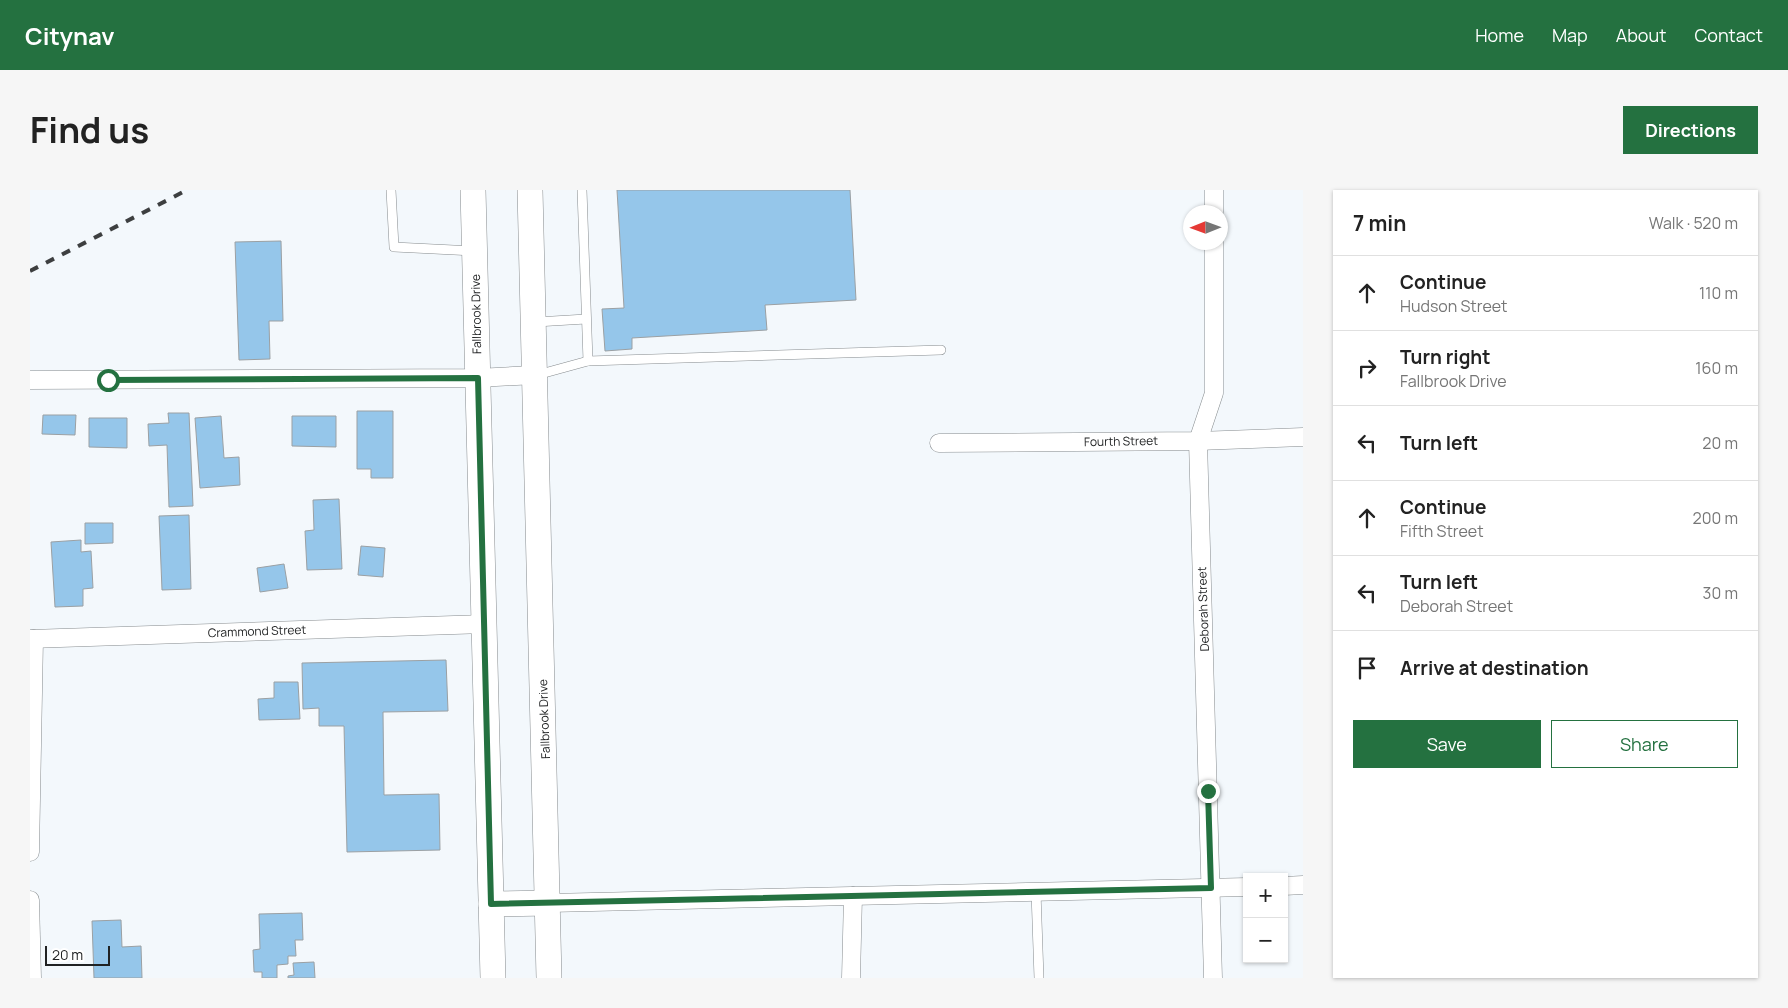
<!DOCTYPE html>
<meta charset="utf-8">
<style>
:root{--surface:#fff;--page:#f6f6f6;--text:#222;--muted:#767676;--line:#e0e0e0;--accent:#247140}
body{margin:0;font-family:Manrope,sans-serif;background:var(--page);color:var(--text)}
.controls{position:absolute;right:15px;bottom:15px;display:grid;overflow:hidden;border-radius:0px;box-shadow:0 1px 4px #0004}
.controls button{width:45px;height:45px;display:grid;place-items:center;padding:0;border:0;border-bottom:1px solid var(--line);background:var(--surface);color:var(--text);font:25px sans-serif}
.compass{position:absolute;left:1153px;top:15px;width:45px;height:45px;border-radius:50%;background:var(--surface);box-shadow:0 1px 4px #0004;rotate:269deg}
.scale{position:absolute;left:15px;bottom:12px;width:65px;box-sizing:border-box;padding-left:5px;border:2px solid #202223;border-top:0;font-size:14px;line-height:18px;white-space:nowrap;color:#202223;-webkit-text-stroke:4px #fff;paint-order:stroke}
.stop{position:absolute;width:15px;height:15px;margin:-11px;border:4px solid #247140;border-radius:50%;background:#fff}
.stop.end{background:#247140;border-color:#fff;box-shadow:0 1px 5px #0008}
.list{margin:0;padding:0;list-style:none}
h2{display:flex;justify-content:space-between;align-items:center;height:65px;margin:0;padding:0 20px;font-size:21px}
h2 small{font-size:16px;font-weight:400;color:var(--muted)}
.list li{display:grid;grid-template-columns:32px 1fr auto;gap:15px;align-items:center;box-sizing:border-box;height:75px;padding:0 20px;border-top:1px solid var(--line)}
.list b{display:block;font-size:19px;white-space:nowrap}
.list p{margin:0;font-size:16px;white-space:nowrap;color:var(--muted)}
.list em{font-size:16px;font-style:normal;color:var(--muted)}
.actions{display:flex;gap:10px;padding:15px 20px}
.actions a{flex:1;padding:11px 0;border:1px solid var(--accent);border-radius:0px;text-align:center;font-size:18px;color:var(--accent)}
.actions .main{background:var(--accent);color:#fff}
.icon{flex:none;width:28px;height:28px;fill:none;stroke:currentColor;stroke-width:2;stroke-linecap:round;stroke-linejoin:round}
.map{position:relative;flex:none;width:1273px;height:788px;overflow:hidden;border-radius:0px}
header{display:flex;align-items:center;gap:30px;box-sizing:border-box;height:70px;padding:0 25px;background:var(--accent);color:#fff}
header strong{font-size:24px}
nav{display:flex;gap:28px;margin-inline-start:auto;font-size:18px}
.intro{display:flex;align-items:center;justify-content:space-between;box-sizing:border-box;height:120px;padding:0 30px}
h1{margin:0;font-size:35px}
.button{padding:12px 22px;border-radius:0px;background:var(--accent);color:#fff;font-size:18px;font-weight:700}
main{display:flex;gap:30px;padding:0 30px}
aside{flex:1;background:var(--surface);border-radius:0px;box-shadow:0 1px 4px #0004}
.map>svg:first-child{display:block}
.building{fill:#95c6ea;stroke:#9ba0a3}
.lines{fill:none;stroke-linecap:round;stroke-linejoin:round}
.service-casing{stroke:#878c8f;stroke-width:10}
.minor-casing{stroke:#878c8f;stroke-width:19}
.secondary-casing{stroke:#878c8f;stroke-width:26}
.service{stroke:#fff;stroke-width:9}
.minor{stroke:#fff;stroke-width:18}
.secondary{stroke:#fff;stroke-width:25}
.rail{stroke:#3d3f40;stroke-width:4;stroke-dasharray:9 9;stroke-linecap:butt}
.route{stroke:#247140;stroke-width:6}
.labels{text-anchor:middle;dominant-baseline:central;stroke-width:4;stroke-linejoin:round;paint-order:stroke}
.street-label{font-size:12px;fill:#202223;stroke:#fff}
</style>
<header>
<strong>Citynav</strong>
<nav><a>Home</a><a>Map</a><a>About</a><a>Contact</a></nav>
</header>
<div class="intro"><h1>Find us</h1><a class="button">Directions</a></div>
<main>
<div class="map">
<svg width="1273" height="788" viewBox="0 0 1273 788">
<rect width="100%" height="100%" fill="#f3f8fc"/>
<g class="building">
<path d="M587,0h233l6,110 -91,5 2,25 -135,8v11l-27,2 -3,-42 22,-1z"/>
<path d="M251,51l2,80h-14l1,38 -31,1 -4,-118z"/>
<path d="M327,221h36v67h-22v-9h-14z"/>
<path d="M138,223h21l4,93 -24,1 -2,-62 -18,1 -1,-22 21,-1z"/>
<path d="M13,225h33l-1,20 -33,-1z"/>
<path d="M191,226l3,42 15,-1 1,28 -40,3 -5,-70z"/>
<path d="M262,226h44v31l-44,-1z"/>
<path d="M59,228h38v30l-38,-1z"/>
<path d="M309,309l3,70 -35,1 -2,-39 9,-1 -1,-30z"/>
<path d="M159,325l2,74 -29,1 -3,-74z"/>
<path d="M55,333h28v20l-28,1z"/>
<path d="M51,350v12l10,-1 2,37 -10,1v17l-28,1 -4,-65z"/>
<path d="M331,356l24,2 -2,29 -25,-2z"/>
<path d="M254,374l4,24 -28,4 -3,-24z"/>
<path d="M416,470l2,51 -65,1 1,83 55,-1 1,56 -93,2 -3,-126h-25v-18l-16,1 -1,-46z"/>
<path d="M244,492h24l2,37 -41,1 -1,-21 16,-1z"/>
<path d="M272,723l1,27h-8l1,16h-8v8l-11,1v13h-15v-6h-8l-1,-22 7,-1 -1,-35z"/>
<path d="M91,730l1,27 19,-1 1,32h-48l-2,-57z"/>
<path d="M284,772l1,16h-27v-2l6,-1 -1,-12z"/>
</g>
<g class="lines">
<defs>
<g id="service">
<path d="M361,0l3,57 80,4"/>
<path d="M552,0l6,171"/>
<path d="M506,132l50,-3"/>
<path d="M507,185l51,-14 353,-11"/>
<path d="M1006,702l3,86"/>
</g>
<g id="minor">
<path d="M1184,22v-22"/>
<path d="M0,190l447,-2 57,-3"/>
<path d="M909,253l259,-2 105,-4"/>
<path d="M0,449l455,-15"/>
<path d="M0,662l4,-213"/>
<path d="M1254,696l19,-1"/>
<path d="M0,710l2,78"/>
<path d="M519,713l698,-16"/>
<path d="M821,788l2,-82"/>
<path d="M1183,788l-15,-537 16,-48v-151"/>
</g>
<g id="secondary">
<path d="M443,0l20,788"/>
<path d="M500,0l19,788"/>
<path d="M461,714l58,-1"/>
</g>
</defs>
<use href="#service" class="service-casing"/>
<use href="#minor" class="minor-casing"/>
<use href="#secondary" class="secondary-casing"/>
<use href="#service" class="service"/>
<use href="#minor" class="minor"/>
<use href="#secondary" class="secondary"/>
<path class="rail" d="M0,81l157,-81"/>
</g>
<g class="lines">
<path class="route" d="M78,190l370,-2 13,526 720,-16 -3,-97"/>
</g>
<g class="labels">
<g class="street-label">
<text transform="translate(446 124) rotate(-91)">Fallbrook Drive</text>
<text transform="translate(1091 251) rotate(-1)">Fourth Street</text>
<text transform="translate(1173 419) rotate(-92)">Deborah Street</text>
<text transform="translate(227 441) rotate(-2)">Crammond Street</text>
<text transform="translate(514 529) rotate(-92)">Fallbrook Drive</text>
</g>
</g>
</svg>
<div class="controls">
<button>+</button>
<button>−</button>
</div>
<svg class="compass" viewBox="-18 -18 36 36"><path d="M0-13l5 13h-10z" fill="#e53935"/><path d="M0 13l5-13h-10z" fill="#767676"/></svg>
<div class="scale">20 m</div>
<div class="stop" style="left:78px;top:190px"></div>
<div class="stop end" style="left:1178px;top:601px"></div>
</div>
<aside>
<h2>7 min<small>Walk · 520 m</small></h2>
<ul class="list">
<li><svg class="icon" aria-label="ahead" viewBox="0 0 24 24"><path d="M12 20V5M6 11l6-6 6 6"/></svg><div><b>Continue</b><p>Hudson Street</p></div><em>110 m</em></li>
<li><svg class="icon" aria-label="right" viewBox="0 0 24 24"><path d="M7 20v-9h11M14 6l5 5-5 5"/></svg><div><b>Turn right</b><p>Fallbrook Drive</p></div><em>160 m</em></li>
<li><svg class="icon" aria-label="left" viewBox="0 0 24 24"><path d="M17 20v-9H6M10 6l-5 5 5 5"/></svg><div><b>Turn left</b></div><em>20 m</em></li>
<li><svg class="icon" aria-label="ahead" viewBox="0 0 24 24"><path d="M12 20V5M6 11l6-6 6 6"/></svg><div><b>Continue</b><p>Fifth Street</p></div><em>200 m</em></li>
<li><svg class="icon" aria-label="left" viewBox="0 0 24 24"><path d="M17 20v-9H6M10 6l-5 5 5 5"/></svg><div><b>Turn left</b><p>Deborah Street</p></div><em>30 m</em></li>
<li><svg class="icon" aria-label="arrive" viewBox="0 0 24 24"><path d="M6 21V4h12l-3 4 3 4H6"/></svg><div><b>Arrive at destination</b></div></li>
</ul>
<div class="actions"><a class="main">Save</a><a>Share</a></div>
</aside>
</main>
